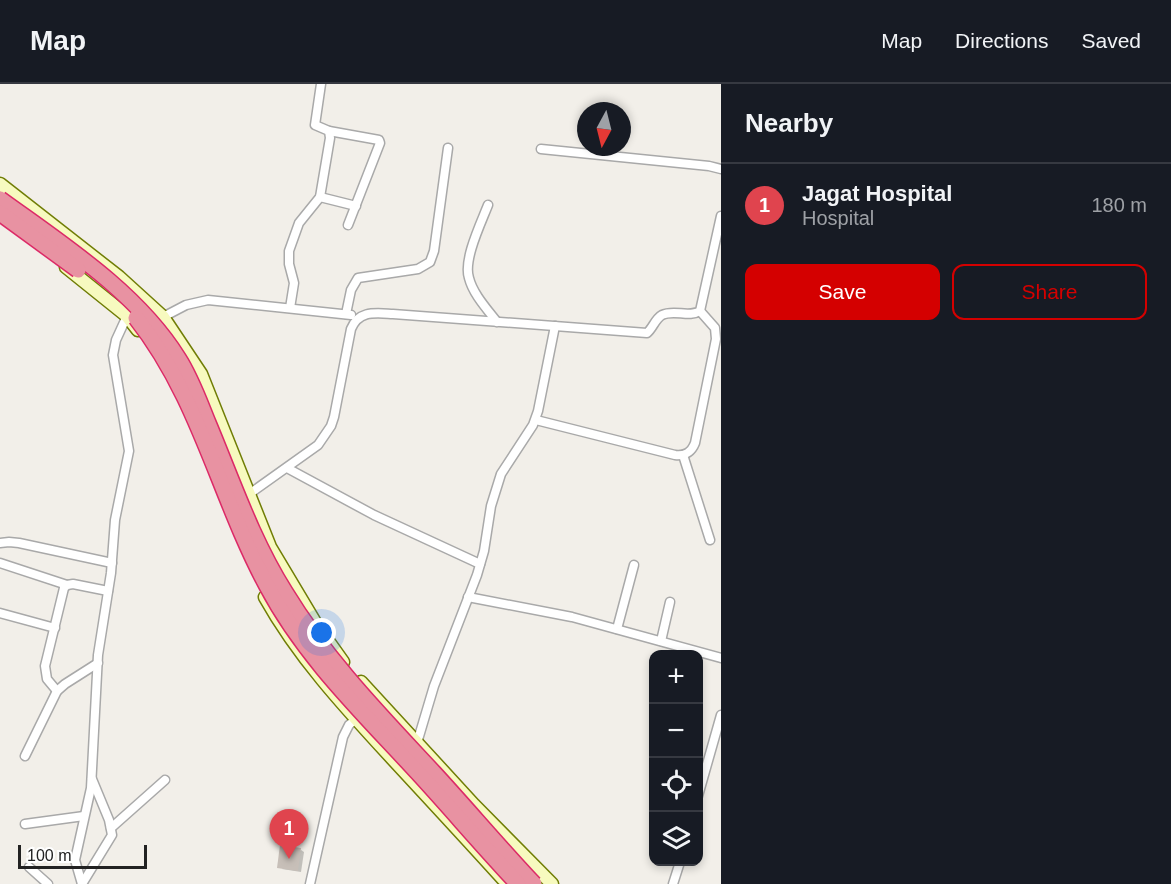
<!DOCTYPE html>
<meta charset="utf-8">
<style>
:root{--surface:#171b24;--page:#20242c;--text:#f1f3f6;--muted:#9ea1a6;--line:#363941;--accent:#d40000}
body{margin:0;font-family:Helvetica,sans-serif;background:var(--page);color:var(--text)}
.controls{position:absolute;right:18px;bottom:18px;display:grid;overflow:hidden;border-radius:12px;box-shadow:0 3px 9px #0003}
.controls button{width:54px;height:54px;display:grid;place-items:center;padding:0;border:0;border-bottom:2px solid var(--line);background:var(--surface);color:var(--text);font:30px sans-serif}
.compass{position:absolute;left:577px;top:18px;width:54px;height:54px;border-radius:50%;background:var(--surface);box-shadow:0 3px 9px #0003;rotate:187deg}
.scale{position:absolute;left:18px;bottom:15px;width:129px;box-sizing:border-box;padding-left:6px;border:3px solid #222;border-top:0;font-size:16px;line-height:21px;white-space:nowrap;color:#222;-webkit-text-stroke:4px #fff;paint-order:stroke}
.you{position:absolute;left:322px;top:549px;width:21px;height:21px;margin:-15px;border:4px solid #fff;border-radius:50%;background:#1a73e8;box-shadow:0 0 0 9px #1a73e833}
.badge{display:grid;place-items:center;width:39px;height:39px;border-radius:50%;background:var(--accent);color:#fff;font-size:20px;font-weight:700}
.pin{position:absolute;translate:-50% -50px;filter:drop-shadow(0 2px 3px #0008)}
.pin::after{content:'';position:absolute;top:32px;width:21px;height:18px;background:inherit;clip-path:polygon(0 0,100% 0,50% 100%)}
.list{margin:0;padding:0;list-style:none}
h2{display:flex;justify-content:space-between;align-items:center;height:78px;margin:0;padding:0 24px;font-size:26px}
h2 small{font-size:20px;font-weight:400;color:var(--muted)}
.list li{display:grid;grid-template-columns:39px 1fr auto;gap:18px;align-items:center;box-sizing:border-box;height:84px;padding:0 24px;border-top:2px solid var(--line)}
.list b{display:block;font-size:22px;white-space:nowrap}
.list p{margin:0;font-size:20px;white-space:nowrap;color:var(--muted)}
.list em{font-size:20px;font-style:normal;color:var(--muted)}
.actions{display:flex;gap:12px;padding:18px 24px}
.actions a{flex:1;padding:14px 0;border:2px solid var(--accent);border-radius:12px;text-align:center;font-size:21px;color:var(--accent)}
.actions .main{background:var(--accent);color:#fff}
.icon{flex:none;width:33px;height:33px;fill:none;stroke:currentColor;stroke-width:2;stroke-linecap:round;stroke-linejoin:round}
.map{position:relative;flex:none;width:721px;height:800px;overflow:hidden}
header{display:flex;align-items:center;gap:36px;box-sizing:border-box;height:84px;padding:0 30px;background:var(--surface);border-bottom:2px solid var(--line)}
header strong{font-size:28px}
nav{display:flex;gap:33px;margin-inline-start:auto;font-size:21px}
main{display:flex}
aside{flex:1;background:var(--surface)}
.map>svg:first-child{display:block}
.shadow{fill:#0003}
.building{fill:#c7bfb8}
.lines{fill:none;stroke-linecap:round;stroke-linejoin:round}
.street-casing{stroke:#a9a9a9;stroke-width:11}
.secondary-casing{stroke:#707d05;stroke-width:15}
.street{stroke:#fff;stroke-width:8}
.secondary{stroke:#f7fabf;stroke-width:12}
.highway-bridge-casing{stroke:#dc2a67;stroke-width:18;stroke-linecap:butt}
.highway-bridge{stroke:#e892a2;stroke-width:15}
</style>
<header>
<strong>Map</strong>
<nav><a>Map</a><a>Directions</a><a>Saved</a></nav>
</header>
<main>
<div class="map">
<svg width="721" height="800" viewBox="0 0 721 800">
<rect width="100%" height="100%" fill="#f2efe9"/>
<path class="shadow" d="M301,766l3,2 -3,20 -19,-3z"/>
<path class="building" d="M280,761l21,3 -3,23 -21,-3z"/>
<g class="lines">
<defs>
<g id="street">
<path d="M329,47l50,9 1,3 -32,82"/>
<path d="M541,65l168,17 12,3"/>
<path d="M320,113l36,9"/>
<path d="M488,121c-7,18 -25,55 -19,73 4,16 18,31 28,44"/>
<path d="M290,224l4,-25 -5,-19v-13l10,-28 21,-26 10,-59 -1,-7 -14,-6 6,-41"/>
<path d="M346,230l5,-24 7,-12 60,-9 12,-7 4,-11 14,-103"/>
<path d="M163,233l23,-12 22,-5 143,15"/>
<path d="M536,336l139,35c10,1 16,-2 20,-12l21,-104 -1,-11 -15,-17"/>
<path d="M683,371l27,85"/>
<path d="M287,384l87,47 106,49"/>
<path d="M245,413l73,-52 13,-19 3,-9 17,-88c8,-19 24,-16 42,-15l254,19c6,-5 8,-14 15,-18 12,-6 27,3 38,-4l21,-95"/>
<path d="M0,459l9,-1 10,1 93,20"/>
<path d="M0,479l67,22"/>
<path d="M468,513l104,20 149,41"/>
<path d="M0,529l55,15"/>
<path d="M617,545l17,-64"/>
<path d="M661,557l9,-39"/>
<path d="M57,607l-10,-12 -2,-13 19,-78 3,-3 6,-1 35,7"/>
<path d="M417,659l17,-57 43,-111 7,-24 7,-45 10,-32 32,-49 5,-14 17,-85"/>
<path d="M25,672l32,-65 8,-7 33,-21"/>
<path d="M698,712l23,-81"/>
<path d="M25,740l59,-8"/>
<path d="M111,744l54,-48"/>
<path d="M29,783l19,17"/>
<path d="M82,800l-7,-24 16,-72 7,-133 13,-82 4,-53 14,-69 -16,-96 3,-15 11,-24"/>
<path d="M82,800l30,-49 -3,-15 -17,-41"/>
<path d="M310,800l33,-147 6,-12 7,-6"/>
<path d="M673,800l7,-22"/>
</g>
<g id="secondary">
<path d="M0,100l119,93 44,40 38,57 69,173 46,77 27,38"/>
<path d="M66,183l61,49 11,14"/>
<path d="M265,513c33,59 78,108 124,158 38,41 76,82 114,124"/>
<path d="M361,598l113,123 78,79"/>
</g>
</defs>
<use href="#street" class="street-casing"/>
<use href="#secondary" class="secondary-casing"/>
<use href="#street" class="street"/>
<use href="#secondary" class="secondary"/>
<defs>
<g id="highway-bridge">
<path d="M0,115c62,45 137,93 178,159 13,20 21,43 30,65 24,57 44,117 77,169 42,69 95,123 149,181 34,37 66,75 100,111"/>
<path d="M0,129l78,57"/>
<path d="M136,234c64,81 83,179 131,268 38,72 97,128 151,187 34,37 66,75 100,111"/>
</g>
</defs>
<use href="#highway-bridge" class="highway-bridge-casing"/>
<use href="#highway-bridge" class="highway-bridge"/>
</g>
</svg>
<div class="controls">
<button>+</button>
<button>−</button>
<button><svg class="icon" aria-label="locate" viewBox="0 0 24 24"><circle cx="12" cy="12" r="6"/><path d="M12 2v4M12 18v4M2 12h4M18 12h4"/></svg></button>
<button><svg class="icon" aria-label="layers" viewBox="0 0 24 24"><path d="M12 4l9 5-9 5-9-5zM3 14l9 5 9-5"/></svg></button>
</div>
<svg class="compass" viewBox="-18 -18 36 36"><path d="M0-13l5 13h-10z" fill="#e53935"/><path d="M0 13l5-13h-10z" fill="#9ea1a6"/></svg>
<div class="scale">100 m</div>
<div class="you"></div>
<div class="pin badge" style="left:289px;top:775px;background:#e0444e">1</div>
</div>
<aside>
<h2>Nearby<small></small></h2>
<ul class="list">
<li><span class="badge" style="background:#e0444e">1</span><div><b>Jagat Hospital</b><p>Hospital</p></div><em>180 m</em></li>
</ul>
<div class="actions"><a class="main">Save</a><a>Share</a></div>
</aside>
</main>
